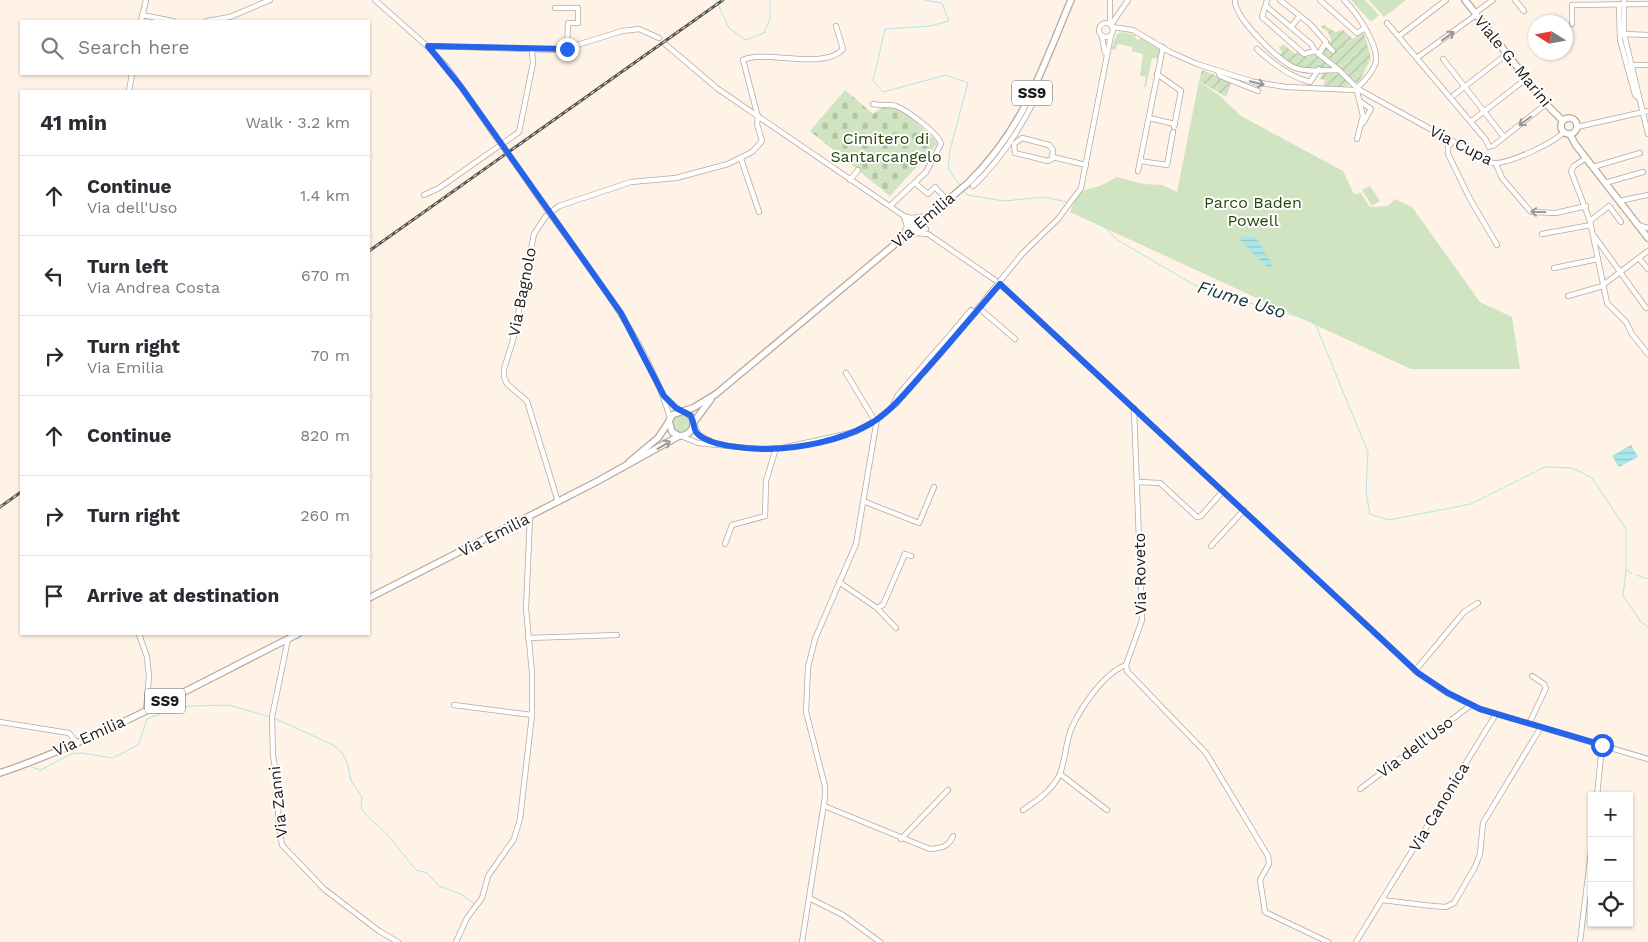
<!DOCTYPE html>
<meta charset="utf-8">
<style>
:root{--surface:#fff;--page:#f2f2f3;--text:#2b2b33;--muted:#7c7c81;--line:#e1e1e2}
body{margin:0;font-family:"Work Sans",sans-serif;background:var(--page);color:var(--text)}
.controls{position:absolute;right:15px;bottom:15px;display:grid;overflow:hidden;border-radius:0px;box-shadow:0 1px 4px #0004}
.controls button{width:45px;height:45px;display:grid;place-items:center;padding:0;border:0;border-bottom:1px solid var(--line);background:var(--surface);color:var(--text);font:25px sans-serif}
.compass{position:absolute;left:1528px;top:15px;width:45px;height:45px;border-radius:50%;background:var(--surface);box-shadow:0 1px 4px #0004;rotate:281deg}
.stop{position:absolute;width:15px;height:15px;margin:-11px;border:4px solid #2563eb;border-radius:50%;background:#fff}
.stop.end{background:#2563eb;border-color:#fff;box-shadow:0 1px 5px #0008}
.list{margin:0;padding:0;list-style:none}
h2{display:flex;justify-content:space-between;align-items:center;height:65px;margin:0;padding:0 20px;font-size:21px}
h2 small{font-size:16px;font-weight:400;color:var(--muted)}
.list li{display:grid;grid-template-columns:32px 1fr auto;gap:15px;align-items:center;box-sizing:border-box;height:80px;padding:0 20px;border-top:1px solid var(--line)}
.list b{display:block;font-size:19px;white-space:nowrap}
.list p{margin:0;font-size:16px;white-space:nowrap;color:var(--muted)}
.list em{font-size:16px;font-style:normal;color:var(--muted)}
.icon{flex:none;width:28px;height:28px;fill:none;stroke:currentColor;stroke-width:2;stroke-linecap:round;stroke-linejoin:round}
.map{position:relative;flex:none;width:1648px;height:942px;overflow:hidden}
.search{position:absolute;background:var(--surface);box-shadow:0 1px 4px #0004;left:20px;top:20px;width:350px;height:55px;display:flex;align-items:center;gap:12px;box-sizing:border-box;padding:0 18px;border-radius:0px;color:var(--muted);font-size:19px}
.panel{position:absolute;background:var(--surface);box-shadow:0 1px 4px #0004;left:20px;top:90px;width:350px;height:545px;border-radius:0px}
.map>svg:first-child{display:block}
.green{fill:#d0e4c2}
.cemetery{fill:url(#cemetery-stones)}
.garden{fill:url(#garden-furrows)}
.water{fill:url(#water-rules)}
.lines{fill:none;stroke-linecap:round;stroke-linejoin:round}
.stream{stroke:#ace6e9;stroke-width:1}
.minor-casing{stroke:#b6a99f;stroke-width:6}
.major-casing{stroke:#b6a99f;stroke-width:8}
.minor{stroke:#fff;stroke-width:4.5}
.major{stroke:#fff;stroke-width:5.5}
.rail-casing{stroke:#5d554f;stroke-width:3}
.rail{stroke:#fff;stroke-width:1;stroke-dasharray:4;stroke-linecap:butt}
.minor-bridge-casing{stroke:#b6a99f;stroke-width:6;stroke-linecap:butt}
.minor-bridge{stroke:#fff;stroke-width:4.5}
.oneway{stroke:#9a9896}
.route{stroke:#2563eb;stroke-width:6}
.labels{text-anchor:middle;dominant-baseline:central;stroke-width:4;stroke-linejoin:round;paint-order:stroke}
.shield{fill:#fff;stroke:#625f5c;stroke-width:1}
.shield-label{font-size:15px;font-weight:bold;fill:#1f1a16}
.street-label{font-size:16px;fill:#1f1a16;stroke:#fff}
.park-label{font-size:16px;fill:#29450c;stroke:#fff}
.water-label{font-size:18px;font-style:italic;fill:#153334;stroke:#fff}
</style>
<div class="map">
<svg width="1648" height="942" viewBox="0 0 1648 942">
<defs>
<pattern id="cemetery-stones" width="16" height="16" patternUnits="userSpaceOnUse" patternTransform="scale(1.25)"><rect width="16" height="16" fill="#d0e4c2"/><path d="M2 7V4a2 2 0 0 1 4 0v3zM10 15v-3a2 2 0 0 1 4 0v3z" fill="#b2c3a6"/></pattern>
<pattern id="garden-furrows" width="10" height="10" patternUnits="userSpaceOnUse" patternTransform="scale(1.25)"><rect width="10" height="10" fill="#d0e4c2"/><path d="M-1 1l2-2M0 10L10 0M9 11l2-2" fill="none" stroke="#b2c3a6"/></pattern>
<pattern id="water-rules" width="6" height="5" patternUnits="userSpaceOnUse" patternTransform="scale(1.25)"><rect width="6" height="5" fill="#ace6e9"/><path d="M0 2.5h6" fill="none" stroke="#94c5c7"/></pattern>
</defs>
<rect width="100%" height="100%" fill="#fff2e6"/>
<g class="green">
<path d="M1351,0h14l14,15 -7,6 -3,-1z"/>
<path d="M1369,0h37l-22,17z"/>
<path d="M1122,32l14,3 -1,3 3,2 3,-2 19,12 -1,9 -7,-1 -6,29h-2l2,-10 -6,-1 3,-22 -11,-3v-4l-14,-3 -3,6 -4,-1 6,-15z"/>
<path d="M1199,81l21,15 21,20 102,55 11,23 7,-1 9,14 18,-1 7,-7 17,8 68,95 32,15 8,52h-109l-341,-157 8,-20 22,-6 17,-9 26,7 19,1 15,7z"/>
<path d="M1370,186l10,15 -8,5 -10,-16z"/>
<circle cx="681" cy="424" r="9"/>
</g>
<path class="cemetery" d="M845,90l28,24 12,-9 16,3 37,35 -48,53 -80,-65z"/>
<g class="garden">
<path d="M1324,25l11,7 8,-2 10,9 8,-7 3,1 7,25 -12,24 -19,6 -17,-2 2,-6 -5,-1 3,-6 14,1 2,-4 -38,-1 -23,-13 4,-4 -3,-4 4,-4 12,10 4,-2 7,5 15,-4 10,-13 -3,-8 -7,-5z"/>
<path d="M1202,70l30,12 -6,15 -27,-16z"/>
</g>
<g class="water">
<path d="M1245,235l12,3 15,27 -2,5 -31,-31z"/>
<path d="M1631,445l7,12 -19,10 -7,-11z"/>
</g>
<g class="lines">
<g class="stream">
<path d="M716,0l13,28 17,12 18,-7 6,-14v-19"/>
<path d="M925,0l17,3 7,18 -19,5 -45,3 -12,52 10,11 63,-17 22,8 -18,67 -2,19 12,16"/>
<path d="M964,191l3,4 37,6 40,-4 23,5"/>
<path d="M1071,203l13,2 32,34 87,51 111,31 54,131 -2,40 4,22 19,6 82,-16 74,-37 27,1 19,9 35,52v41l-3,26 18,26 7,5"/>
<path d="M1627,570l5,4"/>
<path d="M1636,575l12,4"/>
<path d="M274,718l59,27 10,9 5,11 3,16 11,16 -1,11 7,9 18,16 30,37 11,3 12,13 22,8 13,10"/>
<path d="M31,767l10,3 30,-16 10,-1 32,5 25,-13 9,-26 31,-12 13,-1 38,-1 41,12"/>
</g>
<defs>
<g id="minor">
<path d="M375,0l52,46 20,21 48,69"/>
<path d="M1235,0c-1,17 42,59 58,67 13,6 32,3 46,3"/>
<path d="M1267,0l-5,17 42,37 11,-3"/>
<path d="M1280,0l30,24 16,18 -7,12"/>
<path d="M1320,0l37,33 8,-5"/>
<path d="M1344,0c12,12 34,43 32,61 -1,8 -12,21 -18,26"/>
<path d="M1515,0l9,11"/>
<path d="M1624,0v34l24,100"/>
<path d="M1619,4l1,36 15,55 4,3"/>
<path d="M1266,6l45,38 4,7 24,19 16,16"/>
<path d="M555,8h23v15h-10l-1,26"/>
<path d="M1475,13l18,-13"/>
<path d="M142,15l31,6"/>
<path d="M141,21l5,-21"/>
<path d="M207,21l23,-4 40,-17"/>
<circle cx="1106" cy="30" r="7"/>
<path d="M1387,23l99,117 3,7"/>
<path d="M1110,24v-24"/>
<path d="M1572,24v-19l76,-1"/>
<path d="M1111,25l17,-25"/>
<path d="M1112,27l21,3 37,22 27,12 57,18 32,5 68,3"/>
<path d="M1291,27l9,-11"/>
<path d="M1624,34l24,1"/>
<path d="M1399,36l47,-36"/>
<path d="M1102,37l3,16"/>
<path d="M1325,43l8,8"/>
<path d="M665,44l53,45 186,127 7,2 16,-2"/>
<path d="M427,46l134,4 61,-19 17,-2 20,9"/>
<path d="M1257,49c15,14 33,28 53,33l9,-13"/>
<path d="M1418,57l58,-42"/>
<path d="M1443,59l61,78"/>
<path d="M1631,65h17"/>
<path d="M1218,71l2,5 38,15"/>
<path d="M1157,74l24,17 -7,36"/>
<path d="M1358,89l134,74c16,2 61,-20 72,-31"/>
<path d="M129,91l3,-17"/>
<path d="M1357,91l6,25 -6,23"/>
<path d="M1454,95l53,-41"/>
<path d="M1361,102l10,7 -8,14"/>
<path d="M873,104c8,2 16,0 23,2 11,4 43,28 45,38l-15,28 -36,34"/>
<path d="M1149,118l26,6"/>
<path d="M1473,120l53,-41"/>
<path d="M1577,127l71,-16"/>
<path d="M1022,138l27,7 4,5 -1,9 -4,2 -33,-8 -1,-9z"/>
<path d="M1453,141l-5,6v7l22,45 27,46"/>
<path d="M1493,146l53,-42"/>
<path d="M1053,157l33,8"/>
<path d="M1586,158l-12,8 -3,5 19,50 17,82 19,19 6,12 16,20"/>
<path d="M741,159l18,53"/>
<path d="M1140,161l27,4 6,-33"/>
<path d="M1496,164l6,14 29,34 25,1 30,-7"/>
<path d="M1593,167l47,-14"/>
<path d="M519,169l26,38"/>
<path d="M1138,171l25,-124"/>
<path d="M850,180l8,-10"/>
<path d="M915,183l13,11 7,-7 12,13"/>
<path d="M1605,183l38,-11"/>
<path d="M973,186c26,-24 44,-52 60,-83l-5,-2"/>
<path d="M424,195l15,-7 80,-56 14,-69 -1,-13"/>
<path d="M1619,201l29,-6"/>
<path d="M904,217l6,8 14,8"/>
<path d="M553,218c45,62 95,125 117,200"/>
<path d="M907,218l19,11"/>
<path d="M1590,221l19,-15 12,16"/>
<path d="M1638,225l10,3"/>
<path d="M1542,234l49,-9"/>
<path d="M903,236l4,-10 -2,-6"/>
<path d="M906,236l11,-3 11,1 67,46"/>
<path d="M1595,237l51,71"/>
<path d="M1639,258l9,11"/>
<path d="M1554,268l44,-9"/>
<path d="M1000,284l418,389 29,20 33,16 168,50"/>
<path d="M1603,285l45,-34"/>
<path d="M1568,296l35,-10"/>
<path d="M979,308l36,31"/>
<path d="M954,337l-3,-3 20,-24 4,3"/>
<path d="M932,361l-3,-2 22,-25"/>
<path d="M846,373l29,48"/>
<path d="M665,397l15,14"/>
<path d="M894,403l4,-8 31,-36"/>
<path d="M694,424l5,11 15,8"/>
<path d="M681,436l17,7 61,6 23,-1 73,-16 20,-11 21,-17 52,-59 74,-91 36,-35 23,-31 30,-153"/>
<path d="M1137,482l23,1 37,34 4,-1 22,-25"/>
<path d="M863,501l56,22 15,-36"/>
<path d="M558,502l-31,-101 -20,-17 -3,-7v-8l9,-29 21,-106 12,-18 13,-10 72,-24 45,-4 52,-14 24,-12 10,-11 -5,-17 1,-7 -15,-57c22,-11 81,11 100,-11l-7,-23"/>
<path d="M725,544l7,-19 33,-9 1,-35 10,-33"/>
<path d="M1211,546l33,-36"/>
<path d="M839,582l38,26 19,20"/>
<path d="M877,608l6,-3 22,-51 6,2"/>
<path d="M139,634l8,23 2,19 -3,34"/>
<path d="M528,638l89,-3"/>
<path d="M288,639l-16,78 1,39 6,32 -1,30 4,27 42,44 55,42 19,11"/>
<path d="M1126,665l1,6 79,82 62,103 1,8 -9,16 5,32 63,30"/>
<path d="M1415,671l49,-59 14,-9"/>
<path d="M454,705l78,10"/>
<path d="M0,722l69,11 7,9"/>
<path d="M1529,724l17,-36 -2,-4 -12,-8"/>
<path d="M1060,774l47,36"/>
<path d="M1360,789l111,-84"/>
<path d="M1597,796l5,-51"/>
<path d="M824,806l106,43c11,-1 19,-2 23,-13"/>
<path d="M1023,810c15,-10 27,-18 36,-34 7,-15 6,-34 13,-49 10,-21 32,-54 54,-62l16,-45 -8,-212"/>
<path d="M901,839l47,-49"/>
<path d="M809,898l34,17 37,27"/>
<path d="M1382,900l50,6 14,1 8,-4 21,-36 5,-13 3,-31 58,-96"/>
<path d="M456,942l11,-24 15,-20 6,-22 26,-37 6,-20 12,-104v-42l-6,-65 4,-91"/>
<path d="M802,942l23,-145v-11l-19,-74 2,-45 7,-28 41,-95 21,-125"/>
<path d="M1356,942l140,-228"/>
<path d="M1580,942l12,-99"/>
</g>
<g id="major">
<path d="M1465,0l81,104 17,17"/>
<circle cx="1569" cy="126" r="8"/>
<path d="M1570,134l5,10 73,94"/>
<path d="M683,411l10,-3 23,-14 252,-211c56,-55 73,-112 103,-183"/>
<path d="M694,422l17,-23"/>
<path d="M629,462l29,-24 10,-15"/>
<path d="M369,598l227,-116 83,-46c16,0 20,-19 4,-25l-11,4 -3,6 3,11 7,4"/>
<path d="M0,773c101,-34 203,-92 298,-139"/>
</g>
</defs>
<use href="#minor" class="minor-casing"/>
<use href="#major" class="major-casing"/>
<use href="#minor" class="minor"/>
<use href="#major" class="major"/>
<defs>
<g id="rail">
<path d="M369,251l354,-251"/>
<path d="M0,507l21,-15"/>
</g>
</defs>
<use href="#rail" class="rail-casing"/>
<use href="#rail" class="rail"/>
<defs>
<g id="minor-bridge">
<path d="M495,136l24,33"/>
<path d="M545,207l8,11"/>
</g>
</defs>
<use href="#minor-bridge" class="minor-bridge-casing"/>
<use href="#minor-bridge" class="minor-bridge"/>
</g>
<defs><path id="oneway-shaft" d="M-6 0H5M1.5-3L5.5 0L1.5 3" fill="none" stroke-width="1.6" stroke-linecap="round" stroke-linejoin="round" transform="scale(1.25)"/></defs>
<g class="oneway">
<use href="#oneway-shaft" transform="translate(1448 36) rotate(-36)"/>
<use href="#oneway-shaft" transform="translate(1257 83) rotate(13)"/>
<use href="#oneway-shaft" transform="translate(1525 121) rotate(143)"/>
<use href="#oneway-shaft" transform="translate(1538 212) rotate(-178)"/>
<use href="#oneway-shaft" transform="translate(664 445) rotate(-31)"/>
</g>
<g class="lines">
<path class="route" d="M567,49l-139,-3 34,42 159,225 43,83 12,12 14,7c4,5 3,12 6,17 11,15 56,17 73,17 32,-1 70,-8 99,-24 22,-12 38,-33 55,-52 26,-29 51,-59 77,-89l418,389 30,20 32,16 122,36"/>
</g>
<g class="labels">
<g class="shield">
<rect x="1012" y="80.5" width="40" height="25" rx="4"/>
<rect x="145" y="688.5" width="40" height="25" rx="4"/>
</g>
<g class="shield-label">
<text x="1032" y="93">SS9</text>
<text x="165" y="701">SS9</text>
</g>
<g class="street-label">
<text transform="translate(1513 61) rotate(51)">Viale G. Marini</text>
<text transform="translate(1461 145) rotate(27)">Via Cupa</text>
<text transform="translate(923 220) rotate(-40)">Via Emilia</text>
<text transform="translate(522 292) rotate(-79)">Via Bagnolo</text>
<text transform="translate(494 535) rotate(-27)">Via Emilia</text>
<text transform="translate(1140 574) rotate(-91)">Via Roveto</text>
<text transform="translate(89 736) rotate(-24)">Via Emilia</text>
<text transform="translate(1415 747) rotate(-37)">Via dell'Uso</text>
<text transform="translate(278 802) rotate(-96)">Via Zanni</text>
<text transform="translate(1439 807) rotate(-59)">Via Canonica</text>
</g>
<g class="park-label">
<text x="886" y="138">Cimitero di<tspan x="886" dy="18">Santarcangelo</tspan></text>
<text x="1253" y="202">Parco Baden<tspan x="1253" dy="18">Powell</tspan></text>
</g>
<g class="water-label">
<text transform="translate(1242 299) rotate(17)">Fiume Uso</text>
</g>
</g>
</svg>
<div class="controls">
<button>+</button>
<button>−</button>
<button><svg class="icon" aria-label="locate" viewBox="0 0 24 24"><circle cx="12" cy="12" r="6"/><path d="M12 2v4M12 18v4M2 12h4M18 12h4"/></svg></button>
</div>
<svg class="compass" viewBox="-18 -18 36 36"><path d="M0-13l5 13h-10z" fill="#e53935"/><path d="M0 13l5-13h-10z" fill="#7c7c81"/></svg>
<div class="stop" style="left:1602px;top:745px"></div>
<div class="stop end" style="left:567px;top:49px"></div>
<div class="search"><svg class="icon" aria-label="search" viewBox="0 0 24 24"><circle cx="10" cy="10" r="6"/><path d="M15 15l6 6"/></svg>Search here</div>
<section class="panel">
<h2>41 min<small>Walk · 3.2 km</small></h2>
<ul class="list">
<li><svg class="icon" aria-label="ahead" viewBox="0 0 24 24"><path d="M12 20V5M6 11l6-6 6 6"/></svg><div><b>Continue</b><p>Via dell'Uso</p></div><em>1.4 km</em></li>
<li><svg class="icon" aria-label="left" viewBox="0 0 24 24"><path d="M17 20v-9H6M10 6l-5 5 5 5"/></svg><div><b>Turn left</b><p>Via Andrea Costa</p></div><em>670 m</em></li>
<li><svg class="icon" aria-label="right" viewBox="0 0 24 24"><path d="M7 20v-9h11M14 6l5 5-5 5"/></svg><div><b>Turn right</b><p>Via Emilia</p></div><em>70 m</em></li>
<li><svg class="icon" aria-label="ahead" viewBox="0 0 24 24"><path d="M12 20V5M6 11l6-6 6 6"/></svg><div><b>Continue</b></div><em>820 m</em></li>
<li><svg class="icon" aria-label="right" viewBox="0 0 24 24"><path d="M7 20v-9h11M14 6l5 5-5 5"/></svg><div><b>Turn right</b></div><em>260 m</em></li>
<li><svg class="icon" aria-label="arrive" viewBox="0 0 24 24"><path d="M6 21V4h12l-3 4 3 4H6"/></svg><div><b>Arrive at destination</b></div></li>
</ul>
</section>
</div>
